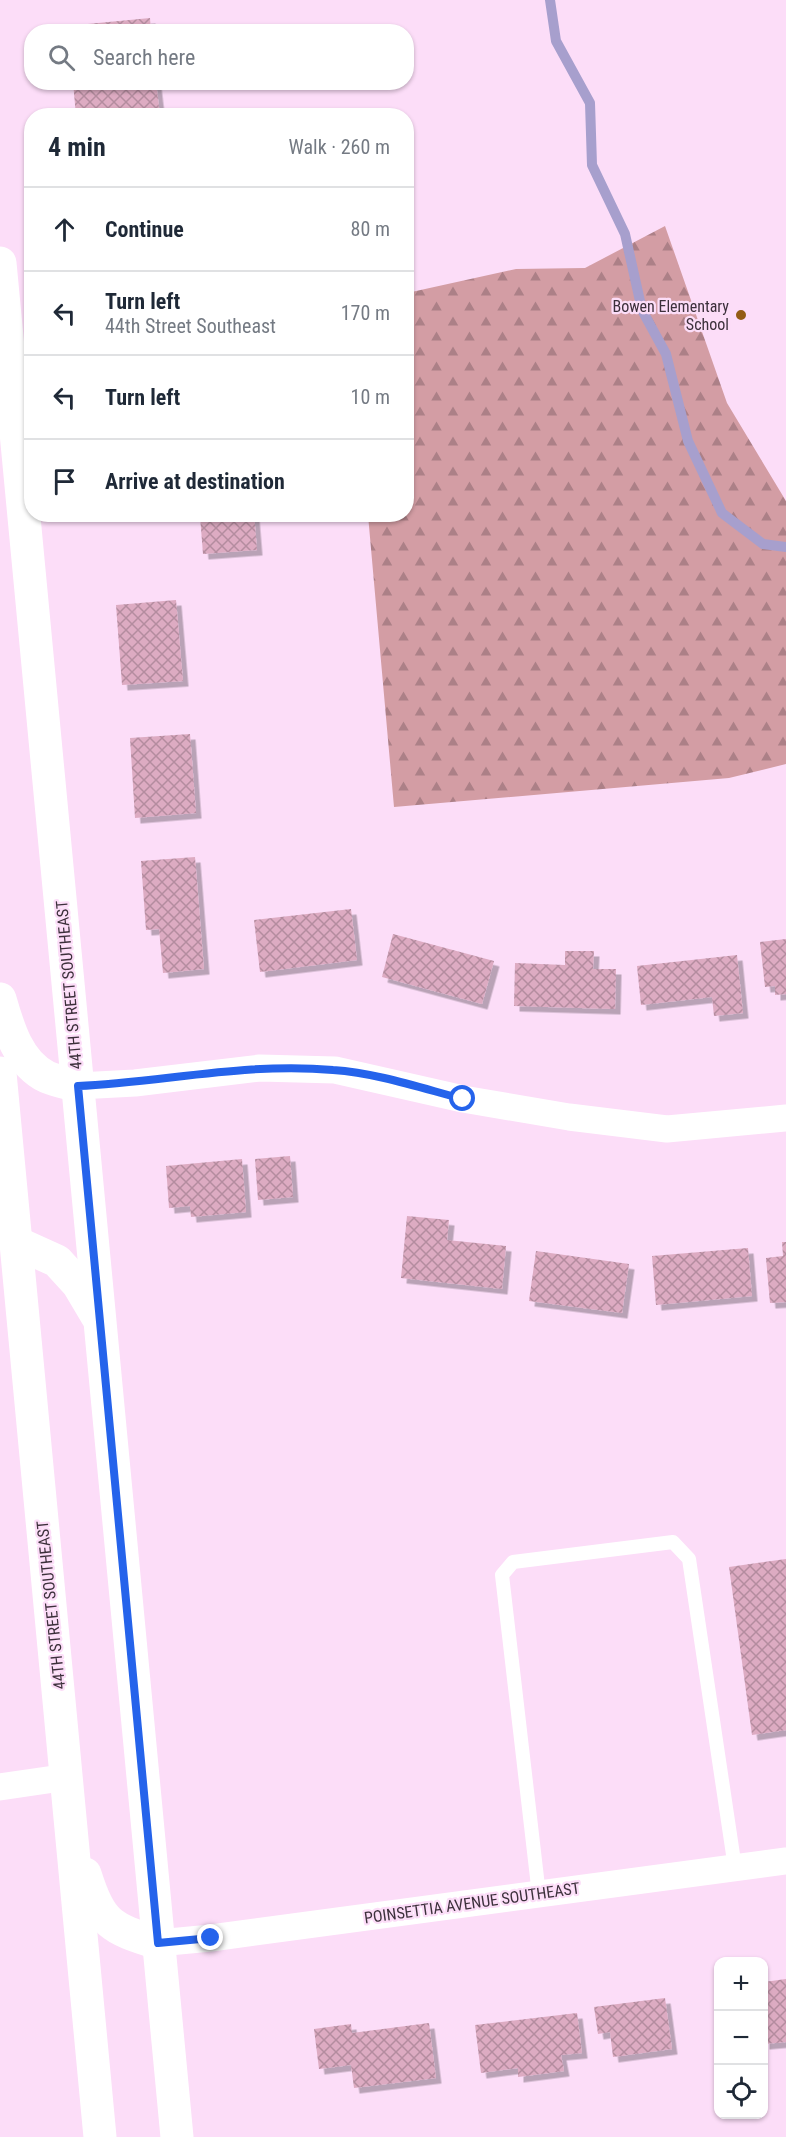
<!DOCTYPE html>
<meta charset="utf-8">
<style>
:root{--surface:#fff;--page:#f2f2f3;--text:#1f2937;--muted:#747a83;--line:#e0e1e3}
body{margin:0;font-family:"Roboto Condensed",sans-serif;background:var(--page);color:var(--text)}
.controls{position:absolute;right:18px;bottom:18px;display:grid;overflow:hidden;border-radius:12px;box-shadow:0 2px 4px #0004}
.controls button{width:54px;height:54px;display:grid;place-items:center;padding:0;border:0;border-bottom:2px solid var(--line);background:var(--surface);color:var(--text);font:30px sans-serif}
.stop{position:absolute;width:18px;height:18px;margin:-14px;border:4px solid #2563eb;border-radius:50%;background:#fff}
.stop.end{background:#2563eb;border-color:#fff;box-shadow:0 2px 6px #0008}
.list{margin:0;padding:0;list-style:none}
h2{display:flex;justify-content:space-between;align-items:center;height:78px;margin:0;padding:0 24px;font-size:26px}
h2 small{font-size:20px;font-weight:400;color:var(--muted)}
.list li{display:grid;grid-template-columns:39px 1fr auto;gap:18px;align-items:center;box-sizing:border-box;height:84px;padding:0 24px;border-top:2px solid var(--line)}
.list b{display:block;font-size:22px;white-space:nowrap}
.list p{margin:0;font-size:20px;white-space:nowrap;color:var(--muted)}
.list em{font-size:20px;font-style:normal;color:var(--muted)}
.icon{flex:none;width:33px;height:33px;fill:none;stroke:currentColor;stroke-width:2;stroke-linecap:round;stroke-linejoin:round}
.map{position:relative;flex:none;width:786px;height:2137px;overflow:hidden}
.search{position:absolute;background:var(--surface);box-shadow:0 2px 4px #0004;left:24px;top:24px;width:390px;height:66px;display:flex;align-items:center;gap:15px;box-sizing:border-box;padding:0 21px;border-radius:24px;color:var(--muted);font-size:22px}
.panel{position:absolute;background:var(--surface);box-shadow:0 2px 4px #0004;left:24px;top:108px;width:390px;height:414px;border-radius:24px}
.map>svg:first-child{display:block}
.forest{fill:url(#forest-firs)}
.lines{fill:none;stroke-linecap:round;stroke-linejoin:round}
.stream{stroke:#a79fcd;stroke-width:10}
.building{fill:url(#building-cross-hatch);filter:url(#shadow)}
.service{stroke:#fff;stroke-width:14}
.minor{stroke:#fff;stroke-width:27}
.primary{stroke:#fff;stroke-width:33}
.route{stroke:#2563eb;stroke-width:8}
.poi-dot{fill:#935c14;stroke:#fcddf8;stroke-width:2}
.labels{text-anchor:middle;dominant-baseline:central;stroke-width:4.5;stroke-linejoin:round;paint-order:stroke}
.poi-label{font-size:16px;fill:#3c303b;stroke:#fcddf8;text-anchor:end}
.street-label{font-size:16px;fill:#3c303b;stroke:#fcddf8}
</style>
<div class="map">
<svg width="786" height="2137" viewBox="0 0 786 2137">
<defs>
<pattern id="forest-firs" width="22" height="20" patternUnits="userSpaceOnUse" patternTransform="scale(1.5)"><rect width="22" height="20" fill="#d39da4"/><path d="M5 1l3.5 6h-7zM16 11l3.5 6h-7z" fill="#ac8087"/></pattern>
<pattern id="building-cross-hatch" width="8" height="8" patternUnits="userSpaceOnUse" patternTransform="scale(1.5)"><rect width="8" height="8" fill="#ddabc2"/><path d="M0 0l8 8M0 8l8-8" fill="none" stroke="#b48c9f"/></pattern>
<filter id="shadow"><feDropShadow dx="5.5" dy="5.5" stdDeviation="0" flood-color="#0004"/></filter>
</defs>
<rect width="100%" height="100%" fill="#fcddf8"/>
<path class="forest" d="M665,226l62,177 59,98v263l-57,14 -335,29 -26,-292 38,-1 1,-221 109,-24 69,-1z"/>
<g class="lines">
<path class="stream" d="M550,0l6,41 34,62 2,62 33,69 17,76 24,44 22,87 34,72 41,31 23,3"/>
</g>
<g class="building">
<path d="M150,18l1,14h-83l-1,-6z"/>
<path d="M73,82h83l4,34h-84z"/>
<path d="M211,514h43l3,36 -54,4 -3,-38z"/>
<path d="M176,600l7,81 -61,4 -6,-80z"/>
<path d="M190,734l6,79 -61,5 -5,-80z"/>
<path d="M195,857l9,112 -41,4 -4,-44 -13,1 -5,-69z"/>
<path d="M351,909l6,51 -97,12 -6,-52z"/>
<path d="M393,934l101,27 -12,43 -100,-27z"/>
<path d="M786,939v55l-11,1v-9l-10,1 -5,-45z"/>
<path d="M565,951h29l-1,18h23l-1,40 -101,-3 1,-43 50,2z"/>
<path d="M737,955l6,58 -29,3 -2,-19 -71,8 -4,-39z"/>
<path d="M290,1156l3,41 -35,3 -3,-41z"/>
<path d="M242,1159l4,53 -55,5 -1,-11 -21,2 -3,-42z"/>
<path d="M407,1216l42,4 -2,20 59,6 -4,43 -101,-11z"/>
<path d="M782,1242h4v60l-16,1 -4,-45 17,-2z"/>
<path d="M748,1248l4,48 -96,9 -4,-49z"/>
<path d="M536,1251l93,13 -7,49 -93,-12z"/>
<path d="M786,1559v171l-34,5 -23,-168z"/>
<path d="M786,1979v63l-22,2v-62z"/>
<path d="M715,1988h3v20h-1z"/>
<path d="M665,1998l7,51 -59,8 -3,-25 -12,2 -4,-27z"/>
<path d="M577,2013l5,40 -21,2 3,16 -46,6v-9l-37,5 -6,-48z"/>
<path d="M429,2023l7,55 -82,10 -3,-23 -32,4 -5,-40 37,-5 1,9z"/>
</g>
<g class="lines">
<path class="service" d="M539,1895l-37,-320 11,-13 160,-20 16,17 46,309"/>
<g class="minor">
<path d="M78,1086l57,-3 125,-15 75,2 128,29 106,18 98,12 119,-11"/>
<path d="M0,1787l68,-10"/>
<path d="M158,1943l53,-5 575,-77"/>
</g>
<g class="primary">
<path d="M0,263l177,1874"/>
<path d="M0,999c8,28 18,64 47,78 10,4 21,6 31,9"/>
<path d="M0,1073l100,1064"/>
<path d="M15,1242l42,19 21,23 19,32"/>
<path d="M85,1874c16,50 25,54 73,69"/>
</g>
</g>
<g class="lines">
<path class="route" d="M211,1938l-53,5 -80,-857c85,-4 170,-24 255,-16 44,3 88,18 130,29"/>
</g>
<circle class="poi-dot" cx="741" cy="315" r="6"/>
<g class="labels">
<g class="poi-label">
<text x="729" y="306">Bowen Elementary<tspan x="729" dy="18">School</tspan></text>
</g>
<g class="street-label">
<text transform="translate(69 985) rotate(-95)">44TH STREET SOUTHEAST</text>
<text transform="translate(51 1605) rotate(-96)">44TH STREET SOUTHEAST</text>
<text transform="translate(472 1903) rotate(-8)">POINSETTIA AVENUE SOUTHEAST</text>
</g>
</g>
</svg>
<div class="controls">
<button>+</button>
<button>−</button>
<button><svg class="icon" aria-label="locate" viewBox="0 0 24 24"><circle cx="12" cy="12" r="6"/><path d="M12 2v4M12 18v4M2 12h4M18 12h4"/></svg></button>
</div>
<div class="stop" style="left:463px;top:1099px"></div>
<div class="stop end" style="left:211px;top:1938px"></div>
<div class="search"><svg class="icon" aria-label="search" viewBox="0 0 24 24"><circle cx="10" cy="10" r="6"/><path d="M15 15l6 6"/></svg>Search here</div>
<section class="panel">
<h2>4 min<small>Walk · 260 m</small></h2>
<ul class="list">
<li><svg class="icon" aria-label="ahead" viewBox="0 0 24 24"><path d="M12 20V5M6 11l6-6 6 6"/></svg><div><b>Continue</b></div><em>80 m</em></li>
<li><svg class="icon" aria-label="left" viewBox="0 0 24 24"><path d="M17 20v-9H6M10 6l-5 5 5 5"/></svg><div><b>Turn left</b><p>44th Street Southeast</p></div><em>170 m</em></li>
<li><svg class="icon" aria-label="left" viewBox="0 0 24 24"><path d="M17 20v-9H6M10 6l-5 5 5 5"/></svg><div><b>Turn left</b></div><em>10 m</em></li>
<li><svg class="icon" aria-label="arrive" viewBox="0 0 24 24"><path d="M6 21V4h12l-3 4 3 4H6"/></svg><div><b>Arrive at destination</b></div></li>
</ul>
</section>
</div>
